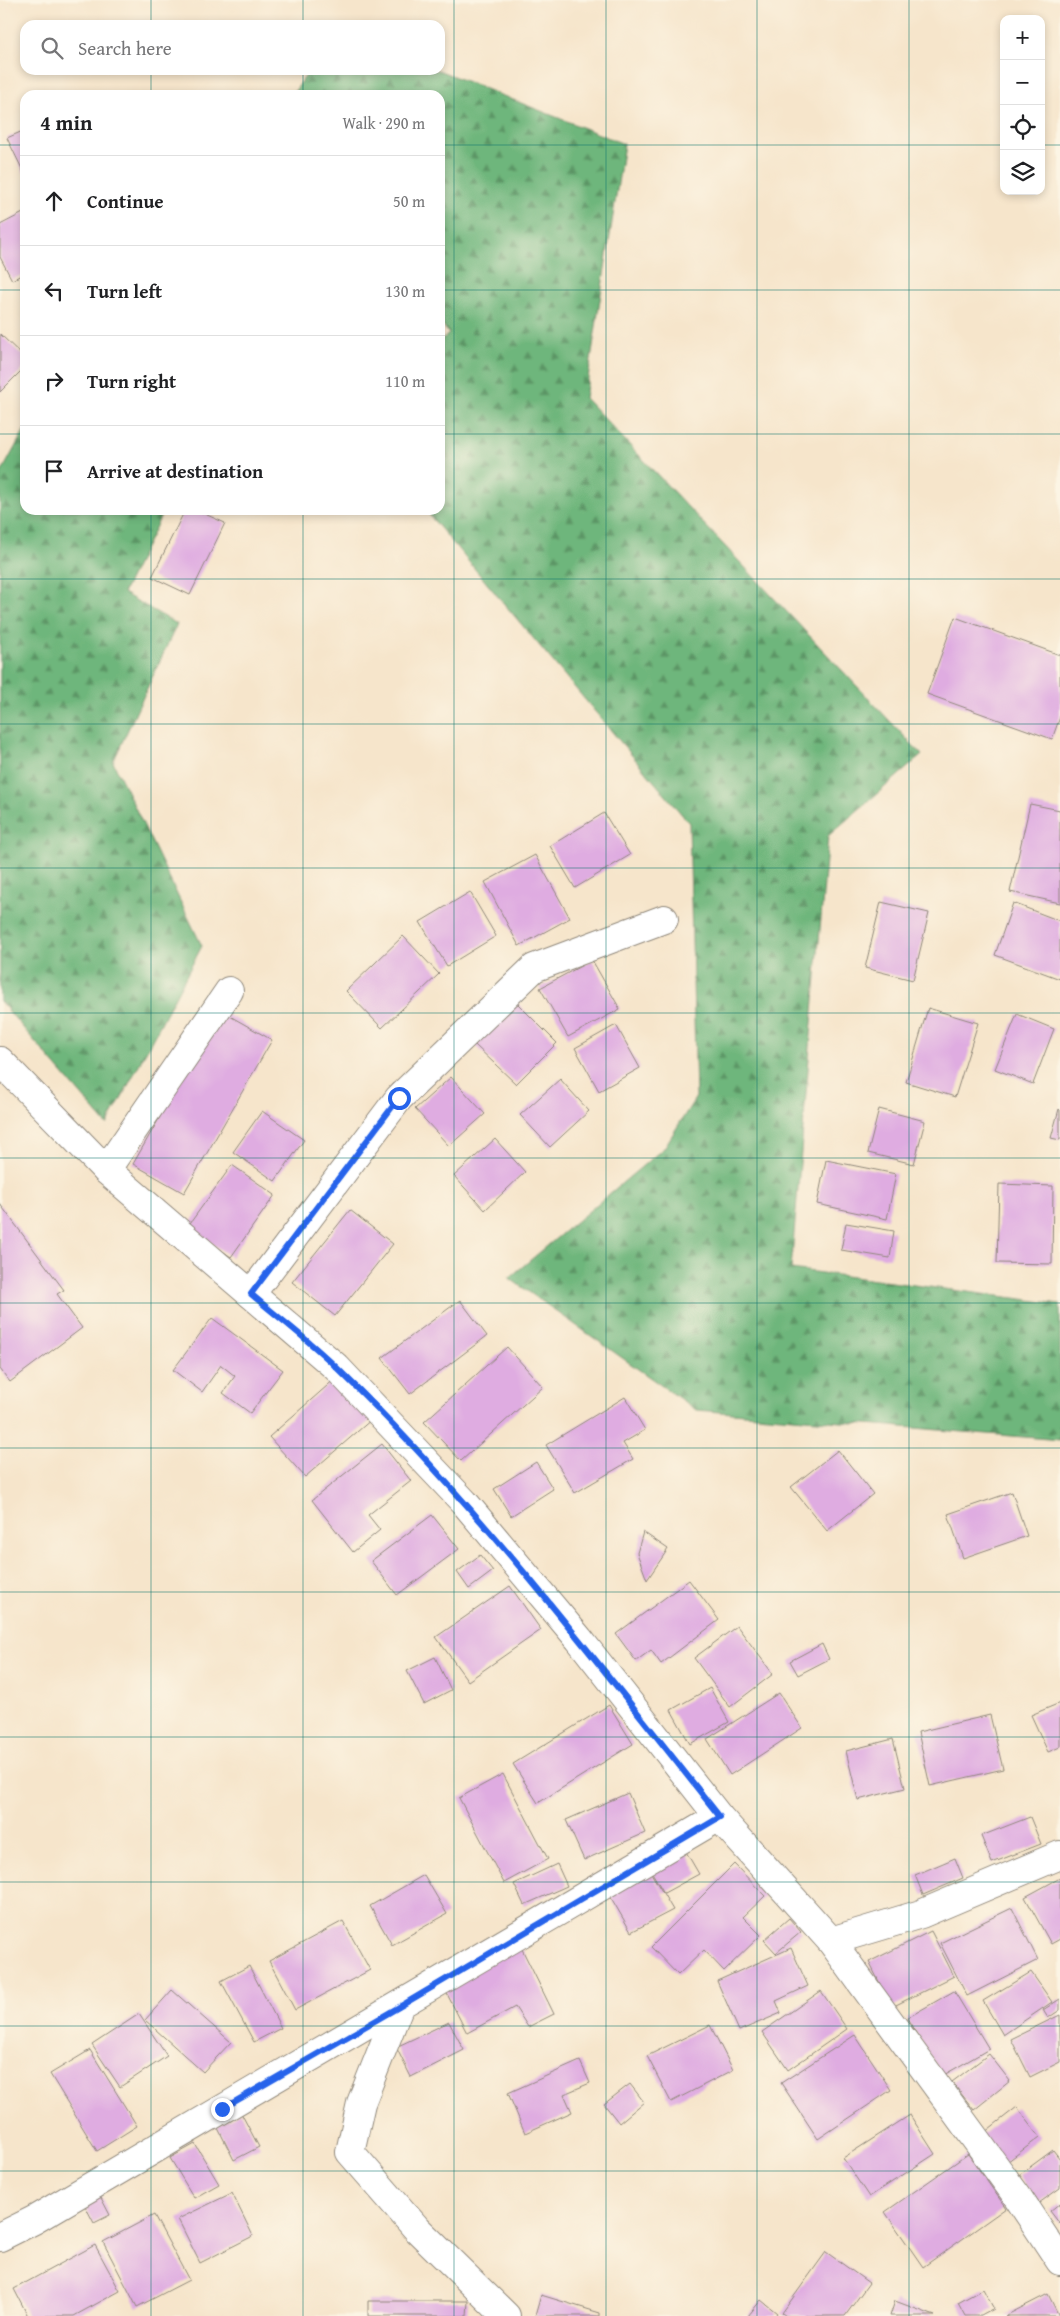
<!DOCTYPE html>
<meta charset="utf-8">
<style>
:root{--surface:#fff;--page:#f2f2f2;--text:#202124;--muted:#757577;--line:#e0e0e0}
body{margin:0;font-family:"Gentium Book Plus",serif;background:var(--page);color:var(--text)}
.controls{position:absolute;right:15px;top:15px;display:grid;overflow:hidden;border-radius:10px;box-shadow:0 2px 8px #0003}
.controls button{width:45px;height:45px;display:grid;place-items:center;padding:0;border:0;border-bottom:1px solid var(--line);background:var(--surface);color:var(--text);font:25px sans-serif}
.stop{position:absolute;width:15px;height:15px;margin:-11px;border:4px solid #2563eb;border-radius:50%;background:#fff}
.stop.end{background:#2563eb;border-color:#fff;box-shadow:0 1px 5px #0008}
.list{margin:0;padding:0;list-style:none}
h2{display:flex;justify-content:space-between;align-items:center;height:65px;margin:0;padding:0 20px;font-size:21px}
h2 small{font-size:16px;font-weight:400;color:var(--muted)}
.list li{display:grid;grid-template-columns:32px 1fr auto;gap:15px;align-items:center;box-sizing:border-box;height:90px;padding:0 20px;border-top:1px solid var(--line)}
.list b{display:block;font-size:19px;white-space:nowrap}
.list em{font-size:16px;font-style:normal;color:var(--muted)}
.icon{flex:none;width:28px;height:28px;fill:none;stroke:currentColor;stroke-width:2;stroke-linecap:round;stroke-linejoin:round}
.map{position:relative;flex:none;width:1060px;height:2316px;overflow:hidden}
.search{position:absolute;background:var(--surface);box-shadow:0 2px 8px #0003;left:20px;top:20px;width:425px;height:55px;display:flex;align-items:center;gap:12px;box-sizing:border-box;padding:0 18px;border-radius:15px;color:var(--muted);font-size:19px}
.panel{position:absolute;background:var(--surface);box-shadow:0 2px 8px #0003;left:20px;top:90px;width:425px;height:425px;border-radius:15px}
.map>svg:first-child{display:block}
.forest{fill:url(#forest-firs);stroke:#4c7053}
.building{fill:#dface1}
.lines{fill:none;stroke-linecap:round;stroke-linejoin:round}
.street-casing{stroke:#90887b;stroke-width:30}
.street{stroke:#fff;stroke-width:28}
.route{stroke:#2563eb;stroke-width:6}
.grid{fill:none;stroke:#0f766e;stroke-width:1;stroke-opacity:0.55}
</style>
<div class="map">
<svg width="1060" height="2316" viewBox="0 0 1060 2316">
<defs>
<pattern id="forest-firs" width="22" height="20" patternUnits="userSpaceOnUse" patternTransform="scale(1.25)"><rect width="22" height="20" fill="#6eb67b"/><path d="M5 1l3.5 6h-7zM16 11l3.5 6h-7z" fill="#5b9465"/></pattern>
</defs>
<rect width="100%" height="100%" fill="#fcf5e5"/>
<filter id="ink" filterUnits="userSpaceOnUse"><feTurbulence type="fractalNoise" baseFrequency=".02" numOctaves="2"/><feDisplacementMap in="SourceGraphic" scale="10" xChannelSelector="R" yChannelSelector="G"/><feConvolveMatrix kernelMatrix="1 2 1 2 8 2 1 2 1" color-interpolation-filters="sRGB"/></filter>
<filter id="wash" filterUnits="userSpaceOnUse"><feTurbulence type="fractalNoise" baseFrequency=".0096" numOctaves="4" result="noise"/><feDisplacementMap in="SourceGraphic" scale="20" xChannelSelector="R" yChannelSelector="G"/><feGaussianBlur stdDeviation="1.12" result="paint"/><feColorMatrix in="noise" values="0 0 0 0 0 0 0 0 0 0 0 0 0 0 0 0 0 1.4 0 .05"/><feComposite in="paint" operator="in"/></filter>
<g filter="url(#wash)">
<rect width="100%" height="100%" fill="#f6e5cb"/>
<g class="forest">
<path d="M310,70h128l186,74 -39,254 337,357 -94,81 -37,433 269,35v136l-364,-30 -187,-132 155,-130 32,-51 -7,-274 -264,-313h15v-169l9,-7 -9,-13v-226h-148z"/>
<path d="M25,429v81h139l-41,83 54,31 -64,138 89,184 -95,179 -107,-124v-526z"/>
</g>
<g id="blocks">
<g class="building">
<path d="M25,130v45l-18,-37z"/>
<path d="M25,212v61l-13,7 -12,-23v-32z"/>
<path d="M0,334l25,24v9l-25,25z"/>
<path d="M185,510h11l29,13 -35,72 -38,-18z"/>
<path d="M955,617l105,38v62l-8,22 -125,-45z"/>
<path d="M1030,804l30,6v93l-50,-11z"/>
<path d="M604,813l26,42 -55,33 -25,-42z"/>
<path d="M535,855l35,63 -51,28 -34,-64z"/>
<path d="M470,892l26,44 -49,30 -27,-44z"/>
<path d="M881,902l48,11 -16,67 -48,-12z"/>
<path d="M1013,903l47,18v58l-65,-24z"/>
<path d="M403,936l36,38 -57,54 -36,-37z"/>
<path d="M592,960l28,49 -52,28 -28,-49z"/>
<path d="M517,1003l40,40 -41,41 -41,-39z"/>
<path d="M928,1008l50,15 -23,74 -49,-15z"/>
<path d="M221,1011l51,29 -88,153 -51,-29z"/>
<path d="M1017,1014l37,15 -21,55 -38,-15z"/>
<path d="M616,1025l24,43 -41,23 -24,-43z"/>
<path d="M451,1077l34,37 -36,32 -34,-37z"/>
<path d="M560,1079l29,32 -39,36 -30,-32z"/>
<path d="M879,1109l46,12 -11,43 -46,-11z"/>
<path d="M1059,1109l1,1v30l-9,-2z"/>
<path d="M262,1111l42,29 -29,41 -42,-29z"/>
<path d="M495,1139l30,33 -40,38 -31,-34z"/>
<path d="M826,1160l70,14 -9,45 -70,-15z"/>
<path d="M232,1165l43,30 -44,62 -43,-31z"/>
<path d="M999,1184l54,2 -1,78 -55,-1z"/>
<path d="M0,1204l64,86 -7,4 25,34 -72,54 -10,-13z"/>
<path d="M350,1210l43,34 -58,72 -43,-34z"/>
<path d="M846,1223l48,8 -4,27 -49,-8z"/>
<path d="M460,1300l27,36 -77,58 -28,-36z"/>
<path d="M212,1318l71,52 -33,43 -27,-20 12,-17 -14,-11 -19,27 -29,-22z"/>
<path d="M507,1347l36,40 -82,74 -37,-39z"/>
<path d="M336,1378l36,41 -67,58 -36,-40z"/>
<path d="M625,1397l20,33 -22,13 10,16 -58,34 -29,-48z"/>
<path d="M382,1444l29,37 -43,34 12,15 -27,22 -41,-52z"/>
<path d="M838,1450l35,44 -46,37 -36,-44z"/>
<path d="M536,1462l17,27 -42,27 -17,-27z"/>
<path d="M1012,1492l15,44 -64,22 -15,-44z"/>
<path d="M432,1515l27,34 -62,46 -26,-34z"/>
<path d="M643,1532l25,17 -21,31 -10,-27z"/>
<path d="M480,1555l13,16 -24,18 -12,-17z"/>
<path d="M689,1580l30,40 -58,44 -10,-14 -15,11 -20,-27z"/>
<path d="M510,1586l31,44 -73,51 -32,-44z"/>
<path d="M737,1626l36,48 -43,33 -36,-49z"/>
<path d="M822,1644l7,15 -31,16 -8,-14z"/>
<path d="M435,1657l16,33 -27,14 -17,-33z"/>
<path d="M710,1688l19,34 -39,22 -19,-34z"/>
<path d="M779,1693l23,35 -72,47 -23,-36z"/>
<path d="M1060,1703v44l-12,5 -17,-37z"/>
<path d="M609,1705l24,39 -95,59 -25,-39z"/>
<path d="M990,1715l13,54 -73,17 -12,-54z"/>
<path d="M893,1739l12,49 -47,12 -12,-49z"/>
<path d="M503,1774l45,85 -44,24 -45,-85z"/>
<path d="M628,1793l17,40 -61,27 -18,-40z"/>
<path d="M1030,1817l11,27 -49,19 -11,-27z"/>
<path d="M685,1850l14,24 -35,19 -14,-24z"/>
<path d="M955,1858l8,20 -40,17 -8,-20z"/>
<path d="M557,1864l10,22 -43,19 -10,-21z"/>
<path d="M734,1864l31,32 -22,21 18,18 -37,36 -20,-21 -26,25 -27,-28z"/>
<path d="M651,1873l22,37 -42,22 -21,-36z"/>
<path d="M424,1875l23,39 -55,31 -22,-39z"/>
<path d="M1060,1878v61l-9,5 -26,-47z"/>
<path d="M1012,1908l26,52 -71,36 -27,-53z"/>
<path d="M789,1918l12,14 -25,21 -12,-13z"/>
<path d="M343,1921l27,49 -75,40 -26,-49z"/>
<path d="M931,1931l23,45 -62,31 -23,-45z"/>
<path d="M520,1945l34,69 -26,13 -13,-20 -48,26 -25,-49z"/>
<path d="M791,1948l17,38 -32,15 5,12 -42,18 -22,-50z"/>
<path d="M249,1966l32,62 -27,14 -33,-61z"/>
<path d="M1031,1972l21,30 -49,33 -20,-34z"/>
<path d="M172,1990l59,52 -28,30 -58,-52z"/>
<path d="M821,1991l26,38 -59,41 -26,-38z"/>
<path d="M954,1991l35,58 -47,27 -35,-58z"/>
<path d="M1060,1999v11l-12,8 -5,-8z"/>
<path d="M139,2014l28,42 -47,31 -28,-42z"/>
<path d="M1060,2015v47l-30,15 -19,-38z"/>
<path d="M449,2022l15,28 -53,27 -15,-30z"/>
<path d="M710,2025l23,45 -62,32 -24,-46z"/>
<path d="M855,2035l36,55 -73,49 -37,-56z"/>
<path d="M90,2050l47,76 -40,25 -47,-77z"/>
<path d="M989,2054l21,27 -36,29 -22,-28z"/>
<path d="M580,2061l10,22 -26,11 8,18 -47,21 -17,-40z"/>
<path d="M630,2084l14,18 -25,21 -15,-19z"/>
<path d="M1017,2107l23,30 -37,28 -23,-29z"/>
<path d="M241,2113l18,34 -25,13 -17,-34z"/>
<path d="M910,2115l25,39 -66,43 -26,-39z"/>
<path d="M195,2144l24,40 -25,14 -24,-40z"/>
<path d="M1053,2150l7,9v29l-21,15 -20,-28z"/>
<path d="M968,2154l38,54 -83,59 -38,-55z"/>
<path d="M232,2193l21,43 -53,27 -22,-44z"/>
<path d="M99,2194l11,21 -16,8 -11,-21z"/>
<path d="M1060,2203v21l-10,-13z"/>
<path d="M154,2215l35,65 -52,27 -34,-65z"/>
<path d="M95,2245l25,46 -46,25h-46l-14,-27z"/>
<path d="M826,2252l43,31 -24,33h-59l-4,-3z"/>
<path d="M983,2289l11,20 -13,7h-16l-7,-13z"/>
<path d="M1048,2294l11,22h-54z"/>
<path d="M541,2295l59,18v3h-65z"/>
<path d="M761,2300l16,13 -2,3h-27z"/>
<path d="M368,2301h100l-1,15h-99z"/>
<path d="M895,2301l40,15h-45z"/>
</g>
</g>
</g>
<g filter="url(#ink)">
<use href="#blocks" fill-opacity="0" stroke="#90887b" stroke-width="1"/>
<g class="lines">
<defs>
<g id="street">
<path d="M0,1061l106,109 230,197 128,135 115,137 140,178 112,124 186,255 43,65"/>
<path d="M106,1170l123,-179"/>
<path d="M251,1294l148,-196 135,-130 130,-49"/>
<path d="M831,1941l90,-27 139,-59"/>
<path d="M399,2007l-38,96 -11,49 67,77 89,87"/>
<path d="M0,2237l34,-17 685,-403"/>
</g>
</defs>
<use href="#street" class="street-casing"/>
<use href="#street" class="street"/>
</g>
</g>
<g class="lines" filter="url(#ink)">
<path class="route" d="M222,2109l177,-102 321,-190c-122,-154 -242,-312 -383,-449 -27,-27 -58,-50 -86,-74l148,-196"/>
</g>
<path class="grid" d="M151,0v25M303,0v25M454,0v2316M606,0v2316M757,0v2316M909,0v2316M151,70v25M303,70v25M0,145h25M440,145h564M1041,145h19M0,290h25M440,290h620M0,434h25M440,434h620M151,510v1806M303,510v1806M0,579h1060M0,724h1060M0,868h1060M0,1013h1060M0,1158h1060M0,1303h1060M0,1448h1060M0,1592h1060M0,1737h1060M0,1882h1060M0,2026h1060M0,2171h1060"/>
</svg>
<div class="controls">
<button>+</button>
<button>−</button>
<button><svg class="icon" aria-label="locate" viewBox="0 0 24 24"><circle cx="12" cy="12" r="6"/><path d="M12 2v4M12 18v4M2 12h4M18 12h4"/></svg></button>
<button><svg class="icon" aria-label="layers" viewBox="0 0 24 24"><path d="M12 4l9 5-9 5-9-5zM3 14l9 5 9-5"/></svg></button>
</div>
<div class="stop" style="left:399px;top:1098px"></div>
<div class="stop end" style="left:222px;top:2109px"></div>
<div class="search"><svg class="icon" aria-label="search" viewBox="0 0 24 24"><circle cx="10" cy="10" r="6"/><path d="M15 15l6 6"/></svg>Search here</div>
<section class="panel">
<h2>4 min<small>Walk · 290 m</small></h2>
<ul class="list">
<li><svg class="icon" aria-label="ahead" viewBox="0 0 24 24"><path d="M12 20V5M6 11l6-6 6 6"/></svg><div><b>Continue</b></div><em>50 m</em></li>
<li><svg class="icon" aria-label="left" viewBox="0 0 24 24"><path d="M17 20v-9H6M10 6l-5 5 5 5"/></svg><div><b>Turn left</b></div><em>130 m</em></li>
<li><svg class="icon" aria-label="right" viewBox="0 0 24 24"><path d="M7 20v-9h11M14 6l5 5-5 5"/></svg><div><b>Turn right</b></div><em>110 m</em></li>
<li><svg class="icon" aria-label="arrive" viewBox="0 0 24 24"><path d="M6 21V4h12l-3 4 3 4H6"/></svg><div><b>Arrive at destination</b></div></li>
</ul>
</section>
</div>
